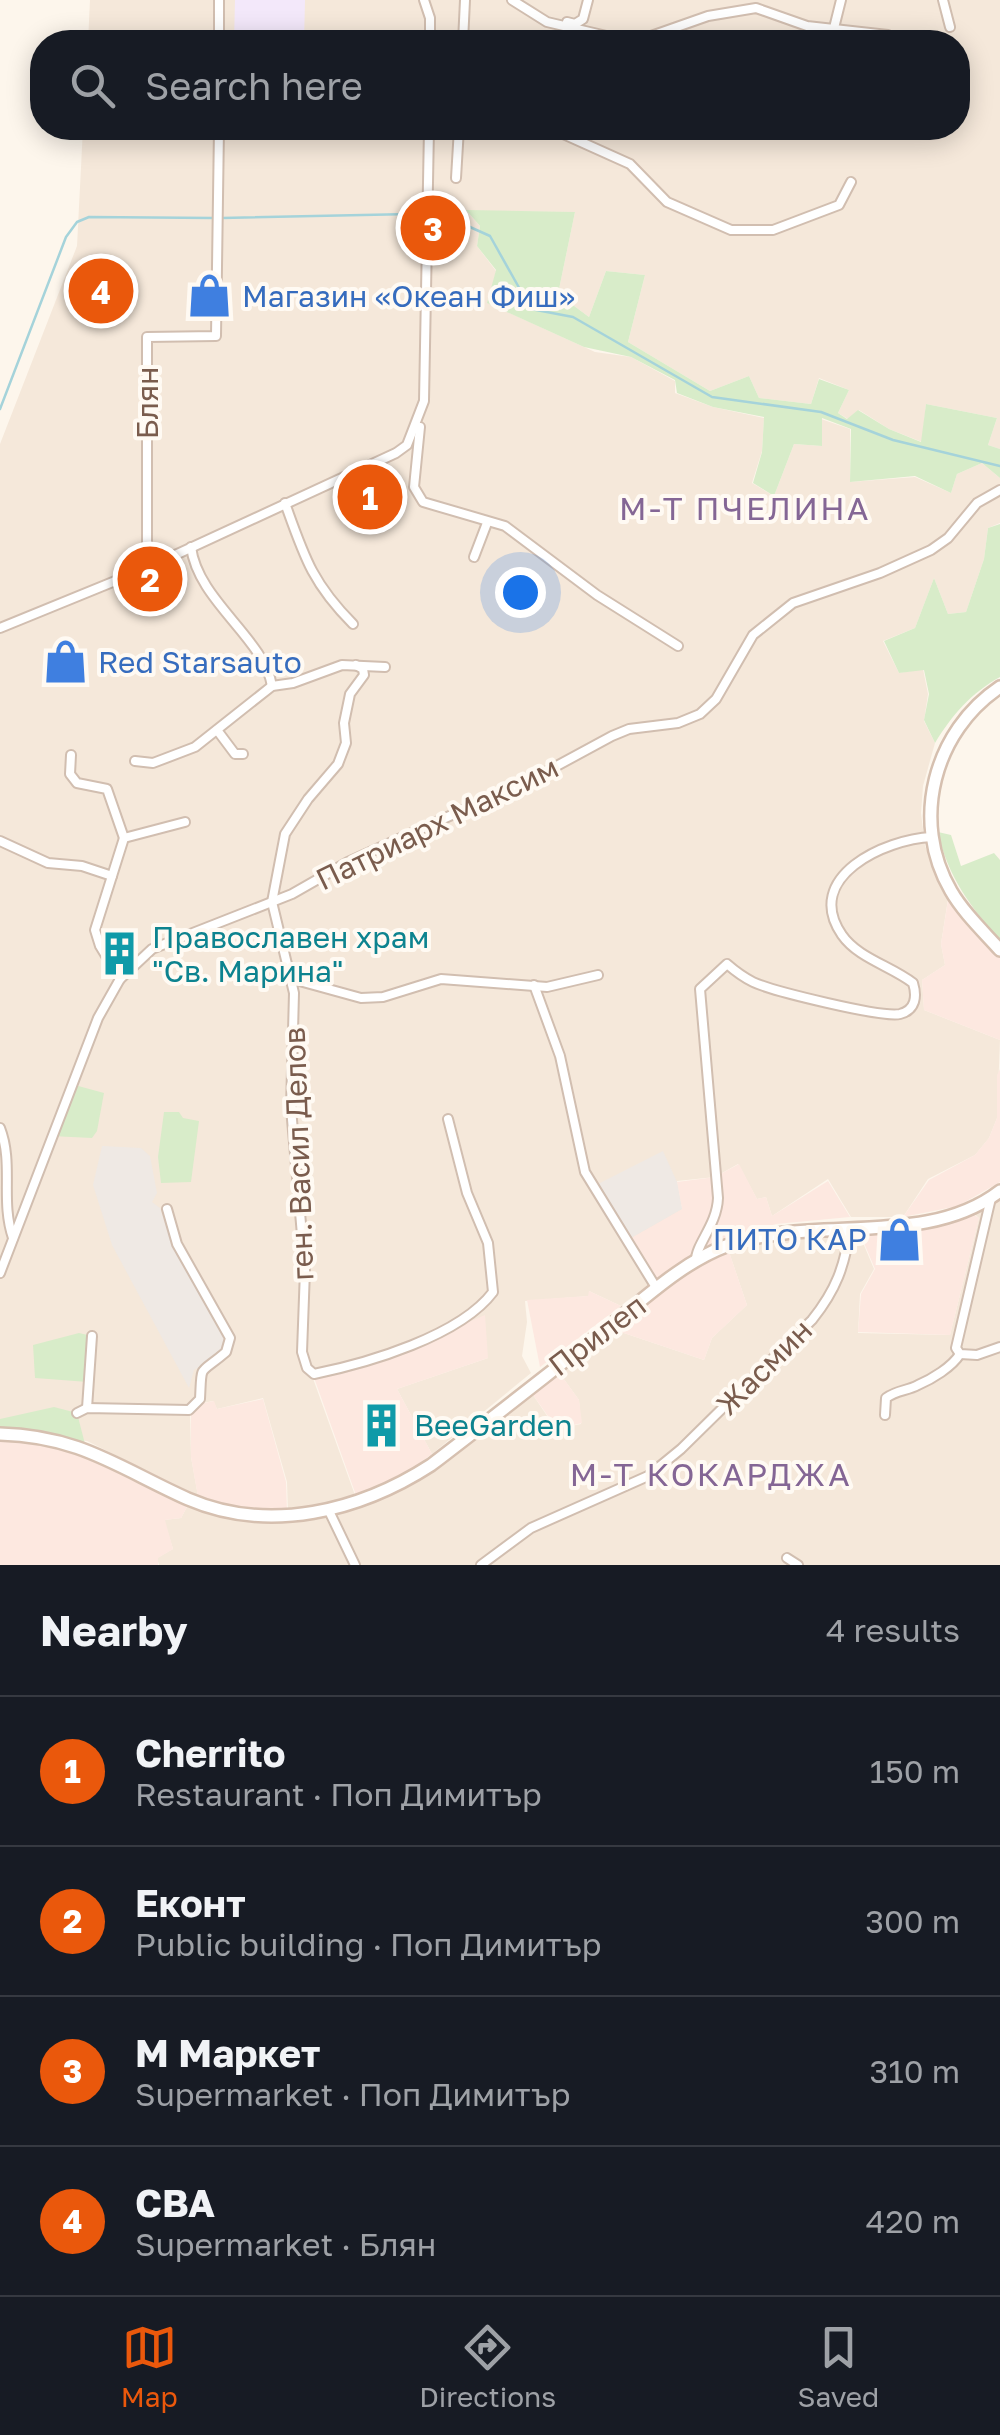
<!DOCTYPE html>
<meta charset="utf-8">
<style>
:root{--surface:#171b24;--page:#20242c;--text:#f1f3f6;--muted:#9ea1a6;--line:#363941;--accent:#ea580c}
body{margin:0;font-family:"Golos Text",sans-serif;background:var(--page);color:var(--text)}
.you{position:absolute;left:520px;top:592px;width:35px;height:35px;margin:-25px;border:8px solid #fff;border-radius:50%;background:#1a73e8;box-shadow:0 0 0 15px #1a73e833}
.badge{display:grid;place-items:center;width:65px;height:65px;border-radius:50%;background:var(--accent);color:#fff;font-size:32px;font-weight:700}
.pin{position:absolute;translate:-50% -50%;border:5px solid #fff;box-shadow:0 2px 10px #0006}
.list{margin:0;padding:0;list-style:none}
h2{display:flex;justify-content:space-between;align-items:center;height:130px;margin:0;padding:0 40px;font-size:42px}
h2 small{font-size:32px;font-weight:400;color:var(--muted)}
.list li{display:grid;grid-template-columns:65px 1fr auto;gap:30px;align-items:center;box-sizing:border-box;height:150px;padding:0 40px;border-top:2px solid var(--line)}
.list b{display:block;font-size:38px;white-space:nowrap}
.list p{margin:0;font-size:32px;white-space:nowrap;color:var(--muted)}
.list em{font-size:32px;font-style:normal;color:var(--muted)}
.icon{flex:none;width:55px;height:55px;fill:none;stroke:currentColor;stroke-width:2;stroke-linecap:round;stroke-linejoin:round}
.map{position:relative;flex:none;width:1000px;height:1565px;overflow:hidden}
.search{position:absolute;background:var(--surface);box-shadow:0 5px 25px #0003;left:30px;right:30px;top:30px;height:110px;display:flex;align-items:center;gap:25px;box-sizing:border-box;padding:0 35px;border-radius:40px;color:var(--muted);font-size:38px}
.sheet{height:730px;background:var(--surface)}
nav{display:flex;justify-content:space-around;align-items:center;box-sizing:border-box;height:140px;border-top:2px solid var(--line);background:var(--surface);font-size:28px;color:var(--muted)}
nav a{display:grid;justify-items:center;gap:5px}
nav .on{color:var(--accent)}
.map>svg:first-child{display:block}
.residential{fill:#f5e8da}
.commercial{fill:#fde8e0}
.industrial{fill:#efe9e4}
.education{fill:#f3e8fa}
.green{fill:#d8ecc9}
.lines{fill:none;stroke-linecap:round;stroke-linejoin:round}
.stream{stroke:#a5d3da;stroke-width:2.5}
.street-casing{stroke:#d1beb0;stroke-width:12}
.secondary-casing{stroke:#d6c0b0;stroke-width:16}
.street{stroke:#fff;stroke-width:8}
.secondary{stroke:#fff;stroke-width:11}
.labels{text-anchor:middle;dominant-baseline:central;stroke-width:8;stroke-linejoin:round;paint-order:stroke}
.shop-label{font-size:30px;fill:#366cbe;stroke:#fffaf3;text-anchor:start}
.street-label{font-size:30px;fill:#7a5c4d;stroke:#fffaf3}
.culture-label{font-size:30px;fill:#0d838f;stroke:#fffaf3;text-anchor:start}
.neighbourhood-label{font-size:32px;letter-spacing:2.5px;fill:#846695;stroke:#fffaf3}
</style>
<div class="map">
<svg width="1000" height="1565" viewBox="0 0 1000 1565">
<rect width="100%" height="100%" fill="#fdf6ec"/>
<g class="residential">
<path d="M90,0h910v449l-12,-4 9,-27 -71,-14 -4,38 -33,-13 -30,-19 -11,9 -10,-6 11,-23 -30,-12 -8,26 -52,-6 -10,-22 -39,15 -82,-49 17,-67 -39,-4 -17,46 -31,-23 17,-82 -108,-1 13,15 -3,20 19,25 -8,32 107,49 36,5 44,24v12l38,14 51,11 -2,33 -10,32 22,13 20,-52 28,2 -1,-27 29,10v53l65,-5 36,16 6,-19 25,-11 18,15v45l-12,5 -4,31 -18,53 -18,2 -14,-36 -19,50 -32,13 16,32 24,-4 5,25 -4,27 11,22 -12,43 -2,27 4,33 23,53 -7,45 4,21 -23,15 2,30 76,30 -3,78 -8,20 -14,17 -47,24 -25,38h-52l-23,-38 -56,37 -6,-19 -9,2 -19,-35 -23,13 -38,4 5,28 -28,71 -33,26 -32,-15v5l-64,5 2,21 -5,34 9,17 -99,81 -35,-65 91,-31 -77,-13 -100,28 45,125 -37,10 -31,3 -1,-29 -24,-84 -46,11 -4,-8 -15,3 -8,7 1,46 7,39 -111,-55 -87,-12v-985l77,-198 6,-118h875v-86h-870z"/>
<path d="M1000,1196v369h-841l-2,-7 16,-9 -9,-29 17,-2 6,-11 67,14h34l63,-10 54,-24 126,-95 25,37 25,-5 -2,-24 -21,-29 54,-42 92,31 8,-22 35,-33 -18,-53 27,-9 102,-12 16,38 -14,25 -2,39 92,2 29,-117 -7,-6z"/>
</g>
<g class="commercial">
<path d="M948,900l52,57v83l-76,-30 -2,-30 23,-15 -4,-21z"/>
<path d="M1000,1069v113l-42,24 -55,11 26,-37 46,-25 14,-17 8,-20v-43z"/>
<path d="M739,1164l18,35 9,-2 6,19 56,-35 22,36 -74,7 -67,21 -55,35 -23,-42 51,-29 -5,-27 38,-5z"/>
<path d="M971,1213l8,5 -29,117 -92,-3 3,-38 14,-25 -16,-38z"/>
<path d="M729,1252l18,53 -35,33 -8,22 -92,-31 85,-62z"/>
<path d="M589,1291l32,15 -81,61 -13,-67 61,-4z"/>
<path d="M485,1315l3,43 -91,31 35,65 -32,23 -43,21 -45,-126 100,-26z"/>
<path d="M558,1371l21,29 3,23 -25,6 -26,-37z"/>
<path d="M263,1399l23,83 1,29 -58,-4 -31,-10 -7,-40v-46l8,-7 15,-3 3,8z"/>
<path d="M0,1440l45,4 32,8 110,55 -6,11 -16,2 8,29 -15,9v7h-158z"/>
</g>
<g class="industrial">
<path d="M102,1146l39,2 9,8 7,37 -5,9 8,6 14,42 49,79 1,16 -10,12 -20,13 -5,18 -77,-143 -19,-60z"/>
<path d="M663,1151l14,31 5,27 -51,29 -33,-54z"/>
</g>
<path class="education" d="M235,0h70l-1,42h-70z"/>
<g class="green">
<path d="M466,210l109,2 -17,82 31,23 17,-46 39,4 -17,67 82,49 39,-15 10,22 52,6 8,-25 30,11 -11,23 9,6 11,-9 31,19 32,13 5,-38 71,14 -9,27 12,4v29l-18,-15 -25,11 -6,19 -36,-17 -65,6 1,-53 -29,-11v28l-28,-2 -20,52 -21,-13 9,-31 2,-35 -51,-10 -36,-14 -2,-13 -44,-23 -47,-10 -97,-44 9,-33 -19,-24 3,-20z"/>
<path d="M1000,524v153c-29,16 -48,38 -65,66l-11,-23 5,-26 -5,-24 -25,3 -15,-32 31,-13 19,-50 14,36 18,-2 18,-53 4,-31z"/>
<path d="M938,832l13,3 10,31 33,-13 6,7v80c-29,-32 -53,-65 -62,-108z"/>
<path d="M71,1084l33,9 -7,38 -5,7 -41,-2z"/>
<path d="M164,1112h15l4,6 16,3 -8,61 -30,1 -3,-26z"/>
<path d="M79,1333l13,3 -4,46 -53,-4 -2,-33z"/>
<path d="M54,1407l23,6 8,31 -85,-13v-12z"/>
</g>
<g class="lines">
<g class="stream">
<path d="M439,213l10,4"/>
<path d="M222,218l189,-4"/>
<path d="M461,223l29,13 41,73 42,8 139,80 109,15 72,28 107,26"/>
<path d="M0,409l66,-172 11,-15 12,-5 125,1"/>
</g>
<defs>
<g id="street">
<path d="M219,0v42"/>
<path d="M424,0l6,18v24"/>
<path d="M512,0l35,22 85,20"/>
<path d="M943,0l7,27"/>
<path d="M567,22l8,2 8,-5 5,-19"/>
<path d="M834,28l7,-28"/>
<path d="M463,42l2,-42"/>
<path d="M634,42l74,-26 48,-8 51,18 81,9"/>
<path d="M550,128l80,36 37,38 64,28h42l66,-25 12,-23"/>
<path d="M456,178l3,-50"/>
<path d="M420,427l-6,60 9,15 82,24 92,69 81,51"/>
<path d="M285,503c19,53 27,80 68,121"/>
<path d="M191,547c7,54 73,91 81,139"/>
<path d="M474,557l13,-34"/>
<path d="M147,568v-231l69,-1 3,-208"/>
<path d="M0,628l147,-60 249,-115 11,-8 17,-44 5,-273"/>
<path d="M356,665l7,4 1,6 -14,19 -6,29 2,20 -8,21 -30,35 -23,35 -13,68 22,91 -3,115 14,162 -3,82 5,16 7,6c54,-11 146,-38 179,-82l-5,-49 -21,-50 -19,-74"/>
<path d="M217,730l18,24h8"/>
<path d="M71,755l-1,19 7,9 30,6 17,49"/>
<path d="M135,761l18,2 42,-16 77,-61 21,-3 49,-18 43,2"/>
<path d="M0,841l48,22 34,3 30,10"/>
<path d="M120,979l-20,-33 -5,-16 29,-92 61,-16"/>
<path d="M292,979l69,19 22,-1 58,-18 106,8 51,-12"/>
<path d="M534,985l26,71 25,116 72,117"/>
<path d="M0,1128c14,36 0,72 13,110"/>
<path d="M991,1198l-35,150 4,6 17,1 23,-8"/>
<path d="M696,1260c0,-16 21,-35 22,-62l-18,-209 27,-25c8,7 16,13 26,18 19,9 129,36 147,32 16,-4 17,-18 13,-31 -22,-17 -55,-25 -71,-48 -40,-58 43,-96 90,-98"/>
<path d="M0,1273l98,-255 22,-39 32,-30 140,-55 56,-32 192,-87 72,-39 17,-7 49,-6 22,-9 16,-15 37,-64 40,-32 87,-30 51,-23 17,-12 29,-35 23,-13"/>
<path d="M87,1408l5,-72"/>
<path d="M77,1413l10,-5 102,2 11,-11c2,-37 -2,-23 26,-47l4,-14 -53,-94 -10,-35"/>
<path d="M885,1415l1,-17c11,-8 21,-7 32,-13 14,-6 34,-18 42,-31"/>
<path d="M329,1511l26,54"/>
<path d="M787,1558l11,7"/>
<path d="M481,1565l50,-37 117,-52 33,-27 131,-129c24,-30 33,-54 38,-92"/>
</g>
<g id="secondary">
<path d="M1000,687c-66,44 -90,134 -49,204 12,21 32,40 49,59"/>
<path d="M0,1434c80,2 119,34 188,65 81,35 172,12 243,-34 59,-45 117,-91 175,-136 37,-29 75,-66 120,-83 86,-32 199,3 274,-55"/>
</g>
</defs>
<use href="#street" class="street-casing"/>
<use href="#secondary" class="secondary-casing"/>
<use href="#street" class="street"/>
<use href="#secondary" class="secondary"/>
</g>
<defs>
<symbol id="shop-bare" viewBox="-9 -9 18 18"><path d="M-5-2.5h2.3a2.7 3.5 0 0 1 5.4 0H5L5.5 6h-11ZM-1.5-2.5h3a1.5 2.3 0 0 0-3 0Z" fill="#3f7fe0" stroke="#fffaf3" stroke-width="2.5" paint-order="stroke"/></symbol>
<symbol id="building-bare" viewBox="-9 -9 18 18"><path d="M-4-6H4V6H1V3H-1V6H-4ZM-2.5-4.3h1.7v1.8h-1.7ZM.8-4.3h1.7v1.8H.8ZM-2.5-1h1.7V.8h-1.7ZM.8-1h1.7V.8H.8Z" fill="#0f9aa8" stroke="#fffaf3" stroke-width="2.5" paint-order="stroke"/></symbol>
</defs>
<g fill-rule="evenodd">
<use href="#shop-bare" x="178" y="264" width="63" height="63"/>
<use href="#shop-bare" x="34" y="630" width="63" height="63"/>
<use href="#building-bare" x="88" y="922" width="63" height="63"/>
<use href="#shop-bare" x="868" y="1208" width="63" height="63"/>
<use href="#building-bare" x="350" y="1394" width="63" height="63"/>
</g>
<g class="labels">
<g class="shop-label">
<text x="242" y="296">Магазин «Океан Фиш»</text>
<text x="98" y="662">Red Starsauto</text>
<text x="867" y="1239" text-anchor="end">ПИТО КАР</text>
</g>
<g class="street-label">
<text transform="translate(147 403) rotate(-90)">Блян</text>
<text transform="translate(437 823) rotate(-26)">Патриарх Максим</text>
<text transform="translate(298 1154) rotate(-92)">ген. Васил Делов</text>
<text transform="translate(597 1335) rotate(-37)">Прилеп</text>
<text transform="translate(764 1367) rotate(-45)">Жасмин</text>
</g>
<g class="culture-label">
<text x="152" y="937">Православен храм<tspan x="152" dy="34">"Св. Марина"</tspan></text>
<text x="414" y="1425">BeeGarden</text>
</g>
<g class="neighbourhood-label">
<text x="745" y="508">М-Т ПЧЕЛИНА</text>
<text x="711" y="1474">М-Т КОКАРДЖА</text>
</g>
</g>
</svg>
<div class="you"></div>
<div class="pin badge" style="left:370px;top:497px">1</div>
<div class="pin badge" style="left:150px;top:579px">2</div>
<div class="pin badge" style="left:433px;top:228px">3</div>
<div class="pin badge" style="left:101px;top:291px">4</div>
<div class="search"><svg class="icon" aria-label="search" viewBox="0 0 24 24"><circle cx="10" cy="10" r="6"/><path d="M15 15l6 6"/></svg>Search here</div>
</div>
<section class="sheet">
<h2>Nearby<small>4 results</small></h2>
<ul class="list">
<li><span class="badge">1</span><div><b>Cherrito</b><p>Restaurant · Поп Димитър</p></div><em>150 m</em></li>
<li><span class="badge">2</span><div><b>Еконт</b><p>Public building · Поп Димитър</p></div><em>300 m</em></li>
<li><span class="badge">3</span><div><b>М Маркет</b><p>Supermarket · Поп Димитър</p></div><em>310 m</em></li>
<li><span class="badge">4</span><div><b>CBA</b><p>Supermarket · Блян</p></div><em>420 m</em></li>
</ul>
</section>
<nav>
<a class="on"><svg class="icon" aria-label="map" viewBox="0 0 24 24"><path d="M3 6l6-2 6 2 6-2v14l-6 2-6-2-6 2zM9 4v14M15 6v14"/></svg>Map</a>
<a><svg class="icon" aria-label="directions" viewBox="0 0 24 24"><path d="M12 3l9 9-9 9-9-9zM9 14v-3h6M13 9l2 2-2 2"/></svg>Directions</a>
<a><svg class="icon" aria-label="saved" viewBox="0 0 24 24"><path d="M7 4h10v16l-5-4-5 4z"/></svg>Saved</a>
</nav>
